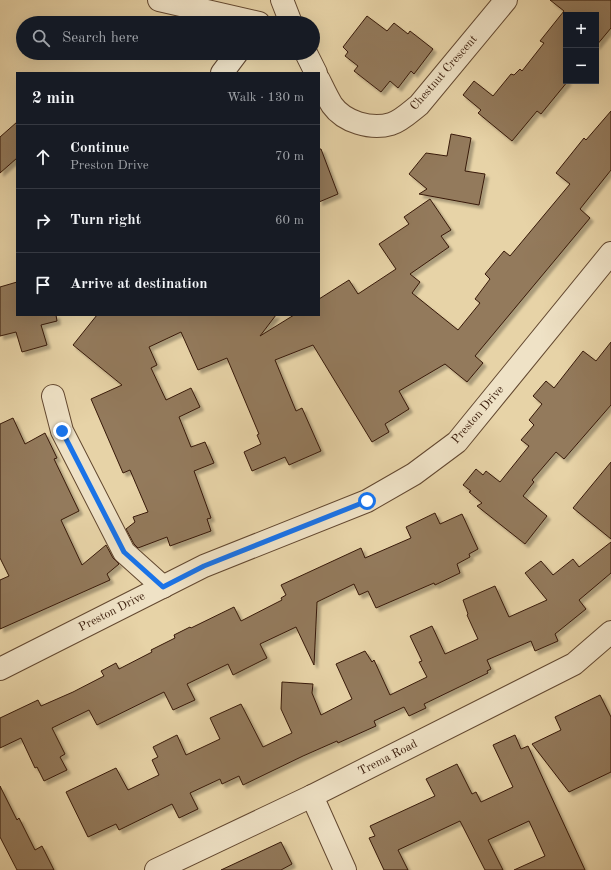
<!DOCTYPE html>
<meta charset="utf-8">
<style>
:root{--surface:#171b24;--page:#20242c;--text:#f1f3f6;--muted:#9ea1a6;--line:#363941}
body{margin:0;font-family:"Old Standard TT",serif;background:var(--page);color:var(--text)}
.controls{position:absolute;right:12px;top:12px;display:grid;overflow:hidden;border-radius:0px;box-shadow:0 4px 16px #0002}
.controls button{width:36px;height:36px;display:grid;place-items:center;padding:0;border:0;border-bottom:1px solid var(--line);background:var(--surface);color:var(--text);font:20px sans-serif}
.stop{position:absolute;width:12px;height:12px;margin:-9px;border:3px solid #1a73e8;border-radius:50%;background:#fff}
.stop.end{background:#1a73e8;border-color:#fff;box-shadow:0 1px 4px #0008}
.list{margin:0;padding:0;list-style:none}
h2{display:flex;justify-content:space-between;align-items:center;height:52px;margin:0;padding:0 16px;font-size:17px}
h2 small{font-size:13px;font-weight:400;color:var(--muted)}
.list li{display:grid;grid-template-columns:26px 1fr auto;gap:12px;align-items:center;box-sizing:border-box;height:64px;padding:0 16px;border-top:1px solid var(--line)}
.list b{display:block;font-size:15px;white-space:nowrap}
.list p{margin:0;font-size:13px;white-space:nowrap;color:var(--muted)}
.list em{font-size:13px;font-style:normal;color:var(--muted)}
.icon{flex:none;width:22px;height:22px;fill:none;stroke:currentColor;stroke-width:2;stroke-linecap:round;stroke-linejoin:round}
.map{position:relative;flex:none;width:611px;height:870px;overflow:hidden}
.search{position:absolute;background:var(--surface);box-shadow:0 4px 16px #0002;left:16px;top:16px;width:304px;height:44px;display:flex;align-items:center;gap:10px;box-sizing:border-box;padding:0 14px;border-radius:22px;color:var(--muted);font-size:15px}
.panel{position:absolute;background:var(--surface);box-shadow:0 4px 16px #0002;left:16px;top:72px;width:304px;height:244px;border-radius:0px}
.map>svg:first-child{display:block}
.building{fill:#937a5b;stroke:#371908;filter:url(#shadow)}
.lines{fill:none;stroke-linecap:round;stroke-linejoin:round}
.minor-casing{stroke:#634830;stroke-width:24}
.minor{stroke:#efe2c6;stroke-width:22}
.route{stroke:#1a73e8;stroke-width:5}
.labels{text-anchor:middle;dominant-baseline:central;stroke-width:4;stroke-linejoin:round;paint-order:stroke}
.street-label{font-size:12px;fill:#371908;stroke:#efe2c6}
</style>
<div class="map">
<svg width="611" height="870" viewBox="0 0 611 870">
<defs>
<filter id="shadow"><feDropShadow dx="3.5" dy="3.5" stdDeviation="1" flood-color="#0004"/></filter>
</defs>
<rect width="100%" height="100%" fill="#e7d3a7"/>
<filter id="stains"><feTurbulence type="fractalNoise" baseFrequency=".005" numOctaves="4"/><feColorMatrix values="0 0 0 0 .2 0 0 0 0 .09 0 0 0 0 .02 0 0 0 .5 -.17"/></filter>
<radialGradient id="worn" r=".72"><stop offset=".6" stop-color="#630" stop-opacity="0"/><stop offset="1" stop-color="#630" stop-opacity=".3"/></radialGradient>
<g class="building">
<path d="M550,0h61v28l-15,18v-31h-30v66h2l-27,33 -4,-3 -25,30 -34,-28 3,-3 -18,-15 11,-14 19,15 18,-22 3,1 6,-6 2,2 22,-28 -4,-2 24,-30z"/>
<path d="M367,16l20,15 7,-8 14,11 2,-3 23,18 -19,25 -3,-3 -13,17 -8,-7 -9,11 -27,-21 4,-5 -13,-10 3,-4 -5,-5z"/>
<path d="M611,111v59l-31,39 10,9 -115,138 8,7 -16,19 -22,-18 -46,27 10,18 -24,15 4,8 -17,10 -59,-97 -38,15 21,51 6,-3 19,43 -32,14 -4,-8 -33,14 -8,-19 17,-8 -4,-9 2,-1 -32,-76 -29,12 -17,-38 -32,15 8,18 -6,3 15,32 25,-12 9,19 -21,10 12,30 14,-5 9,21 -20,8 17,47 -4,1 4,12 -41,15 -3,-9 -29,11 -4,-4 -8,-15 9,-7 -2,-5 15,-5 -18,-42 -7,3 -32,-74 31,-14 -49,-40 24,-30h179l-16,21 34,-21h25v-16l30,-19 9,14 38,-25 -17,-25 30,-20 -5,-7 26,-18 21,31 -10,6 8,11 -39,27 10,8 -8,11 46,37 22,-27 -5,-4 15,-20 -5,-5 19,-23 6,5 60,-72 -14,-11 28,-35 2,2z"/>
<path d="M17,122v36l-17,15v-36z"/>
<path d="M451,134l20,4 -6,33 20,3 -6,31 -60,-11 8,-5 -18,-15 17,-21 21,3z"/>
<path d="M319,149h2l17,45 -19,8z"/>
<path d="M17,282v33h39l1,6 -16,4 6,20 -25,7 -6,-20 -16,4v-49z"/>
<path d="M611,342v63l-47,54 -8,-7 -24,28 2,2 -11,14 24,20 -22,28 -48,-38 5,-3 -13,-11 2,-1 -8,-6 13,-16 7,6 3,-4 14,11 29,-36 -8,-6 13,-15 -5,-5 13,-16 -9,-8 13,-15 8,7 29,-37 13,10z"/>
<path d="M13,418l12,26 20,-11 12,25 -3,1 25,52 -18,9 21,45 24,-20 7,13 6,6 -12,10 3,6 -110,49v-49l9,-4 -9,-18v-134z"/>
<path d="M611,462v77l-38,-31z"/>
<path d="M435,513l5,11 22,-10 16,35 -9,5 1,3 -13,7 3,9 -25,12 -1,-2 -58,25 -8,-17 -9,4 -5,-11 -37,18 -3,63 -18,-38 -36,17 7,14 -34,17 -5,-11 -41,20 8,16 -22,10 -9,-18 -67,33 -8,-15 -37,18 13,26 -5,3 7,13 -23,11 -7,-14 -2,1 -14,-30 -21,10v-30l38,-18 3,6 32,-14 31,-16 -3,-5 15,-8 3,6 33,-17 -1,-2 24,-12 -1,-3 16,-8 1,1 43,-21 7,14 41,-21 -1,-2 5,-3 -5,-10 80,-37 4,10 46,-20 -5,-11z"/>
<path d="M611,542v31l-32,27 7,9 -31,25 3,7 -23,10 -4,-10 -44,19 4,9 -4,2 1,2 -64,31 2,4 -17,8 -5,-9 -30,14 2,5 -38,17 -1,-2 -34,15 -60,29 -4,-9 -17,8 -2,-5 -30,14 8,16 -19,9 -7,-14 -53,26 -3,-6 -28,13 -22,-45 50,-24 12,22 31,-15 -7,-15 6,-3 -5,-10 24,-12 9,20 34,-16 -10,-21 31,-14 22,43 29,-14 -11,-24 1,-27 31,2 -1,9 9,22 31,-16 -16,-35 29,-13 7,11 2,-2 16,35 37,-18 -8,-15 3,-1 -12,-25 22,-10 13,28 33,-15 -11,-24 1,-1 -5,-14 32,-14 14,31 38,-17 -22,-27 16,-12 12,14 20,-16 6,8z"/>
<path d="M600,695l11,22v55l-42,20 -37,-48 29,-14 -6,-13z"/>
<path d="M515,735l6,14 7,-3 57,124h-71l31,-14 -16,-35 -41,19 15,30h-18l-25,-49 -62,29 10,20h-24l-15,-32 6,-2 -5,-10 65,-30 -9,-17 31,-15 15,30 4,-2 5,10 32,-15 -20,-42z"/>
<path d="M0,786l17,34 2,-2 16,32 7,-4 12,24h-37l-17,-33z"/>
<path d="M281,842l11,22 -11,6h-60z"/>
</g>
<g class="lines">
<defs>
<g id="minor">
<path d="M159,0l100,23"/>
<path d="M282,0l9,23"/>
<path d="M306,53l10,20"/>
<path d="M222,73l15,-20"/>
<path d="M319,80c4,8 8,17 13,25 12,17 39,25 59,19 10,-3 19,-12 28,-19l87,-105"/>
<path d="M53,396l9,35 62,121 39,35"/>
<path d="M0,669l204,-103 163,-65 47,-27 43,-32 154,-189"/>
<path d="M312,796l33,74"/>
<path d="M156,870l156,-74 262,-132 37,-32"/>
</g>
</defs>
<use href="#minor" class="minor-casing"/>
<use href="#minor" class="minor"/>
</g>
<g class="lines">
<path class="route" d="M62,431l62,121 39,35 41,-21 163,-65"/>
</g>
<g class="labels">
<g class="street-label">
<text transform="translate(444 73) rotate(-49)">Chestnut Crescent</text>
<text transform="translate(478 415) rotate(-49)">Preston Drive</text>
<text transform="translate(112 612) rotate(-27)">Preston Drive</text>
<text transform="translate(388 758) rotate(-27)">Trema Road</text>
</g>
</g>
<rect width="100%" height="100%" filter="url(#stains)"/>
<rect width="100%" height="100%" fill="url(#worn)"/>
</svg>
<div class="controls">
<button>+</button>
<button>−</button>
</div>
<div class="stop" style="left:367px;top:501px"></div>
<div class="stop end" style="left:62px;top:431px"></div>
<div class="search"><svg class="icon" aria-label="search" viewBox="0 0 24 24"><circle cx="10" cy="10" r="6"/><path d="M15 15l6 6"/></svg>Search here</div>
<section class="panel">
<h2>2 min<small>Walk · 130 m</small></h2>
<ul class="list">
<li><svg class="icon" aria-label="ahead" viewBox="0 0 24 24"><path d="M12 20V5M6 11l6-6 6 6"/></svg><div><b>Continue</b><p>Preston Drive</p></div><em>70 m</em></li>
<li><svg class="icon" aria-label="right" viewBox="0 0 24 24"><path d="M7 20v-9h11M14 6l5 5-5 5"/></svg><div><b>Turn right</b></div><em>60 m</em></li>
<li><svg class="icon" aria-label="arrive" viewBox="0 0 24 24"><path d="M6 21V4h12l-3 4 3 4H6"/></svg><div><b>Arrive at destination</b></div></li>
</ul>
</section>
</div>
